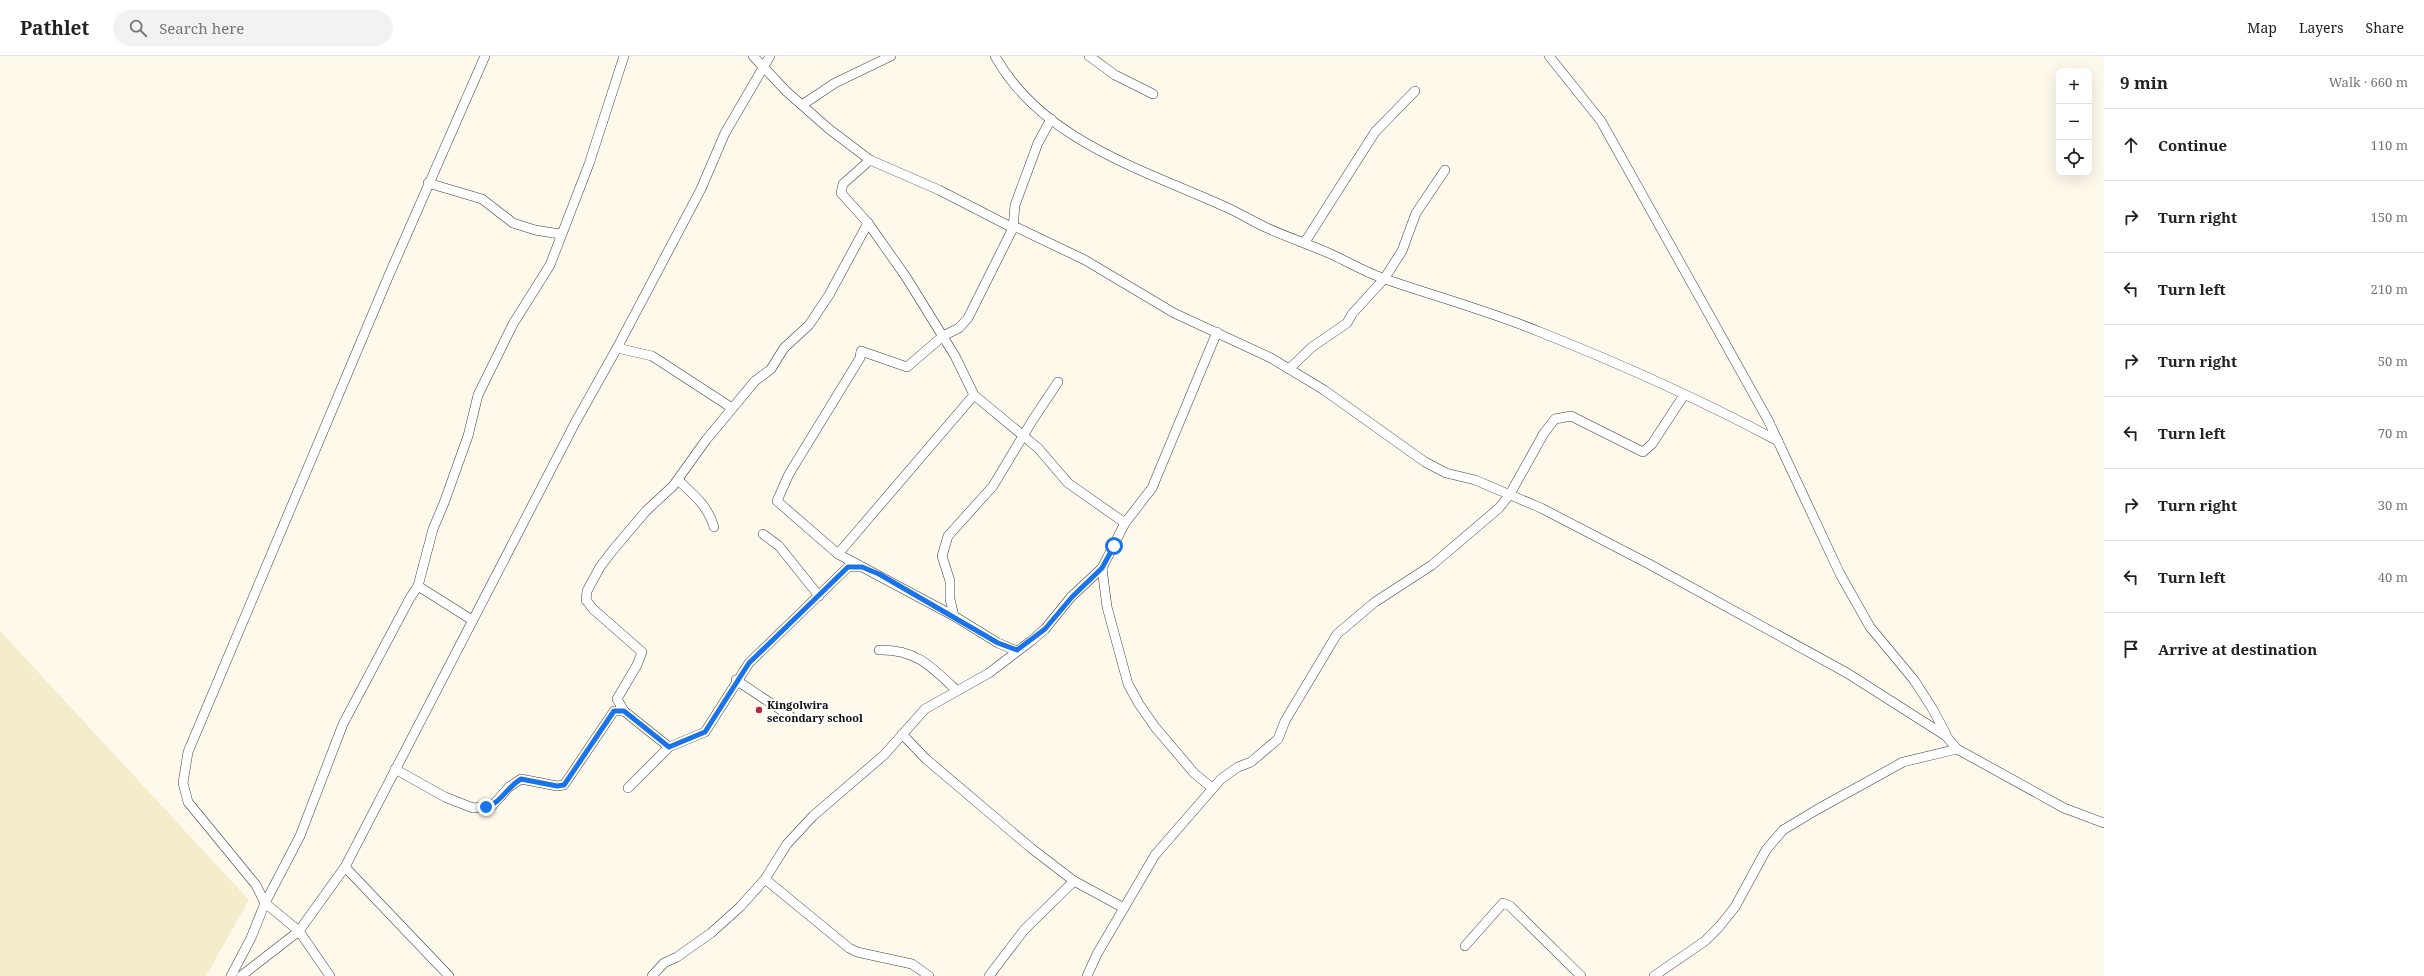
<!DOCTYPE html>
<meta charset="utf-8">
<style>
:root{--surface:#fff;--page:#f2f2f2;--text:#222;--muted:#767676;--line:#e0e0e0}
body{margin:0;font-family:"Noto Serif",serif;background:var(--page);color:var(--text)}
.controls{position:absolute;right:12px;top:12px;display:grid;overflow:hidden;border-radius:8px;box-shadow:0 4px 16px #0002}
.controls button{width:36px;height:36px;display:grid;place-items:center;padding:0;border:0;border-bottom:1px solid var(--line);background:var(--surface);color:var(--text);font:20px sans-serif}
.stop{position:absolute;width:12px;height:12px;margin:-9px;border:3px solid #1a73e8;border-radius:50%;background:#fff}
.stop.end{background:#1a73e8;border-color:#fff;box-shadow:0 1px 4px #0008}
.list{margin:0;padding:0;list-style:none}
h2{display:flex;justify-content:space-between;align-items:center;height:52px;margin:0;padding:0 16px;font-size:17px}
h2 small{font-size:13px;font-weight:400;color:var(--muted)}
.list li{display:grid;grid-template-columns:26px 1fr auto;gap:12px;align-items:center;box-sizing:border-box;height:72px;padding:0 16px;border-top:1px solid var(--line)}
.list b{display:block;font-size:15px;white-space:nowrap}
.list em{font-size:13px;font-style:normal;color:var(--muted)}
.icon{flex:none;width:22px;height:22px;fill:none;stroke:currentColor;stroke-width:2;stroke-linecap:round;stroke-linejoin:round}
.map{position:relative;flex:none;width:2104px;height:920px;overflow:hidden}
header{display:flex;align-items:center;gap:24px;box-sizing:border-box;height:56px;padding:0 20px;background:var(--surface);border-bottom:1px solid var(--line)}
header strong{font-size:19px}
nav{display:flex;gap:22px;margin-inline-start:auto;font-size:14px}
.search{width:280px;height:36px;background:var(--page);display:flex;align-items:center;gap:10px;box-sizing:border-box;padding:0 14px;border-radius:22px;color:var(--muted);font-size:15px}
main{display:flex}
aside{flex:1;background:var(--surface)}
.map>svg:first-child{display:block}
.farmland{fill:#f3edcc}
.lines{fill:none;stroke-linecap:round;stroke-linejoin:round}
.minor-casing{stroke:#3f3f3f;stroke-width:10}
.minor{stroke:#fff;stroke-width:9}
.route{stroke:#1a73e8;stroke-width:5}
.poi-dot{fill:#b82738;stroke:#fff;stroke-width:1.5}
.labels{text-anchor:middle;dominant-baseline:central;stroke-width:4;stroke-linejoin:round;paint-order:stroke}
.poi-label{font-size:11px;font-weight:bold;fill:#0c0c0c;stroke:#fff;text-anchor:start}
</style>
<header>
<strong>Pathlet</strong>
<div class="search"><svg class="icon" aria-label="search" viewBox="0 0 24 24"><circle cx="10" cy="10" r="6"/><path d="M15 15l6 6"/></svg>Search here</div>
<nav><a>Map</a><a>Layers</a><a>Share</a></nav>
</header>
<main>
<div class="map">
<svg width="2104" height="920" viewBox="0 0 2104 920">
<rect width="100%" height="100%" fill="#fff9eb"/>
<path class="farmland" d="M0,575l249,269 -43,76h-206z"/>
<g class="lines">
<defs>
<g id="minor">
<path d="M753,0l33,35 43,38 41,31 69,30 74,38h5l67,32 89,53 97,45 53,32 101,72 21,11 29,7 66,28 108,56 198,109 99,63 11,13 107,59 40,15"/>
<path d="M995,0c48,86 150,114 233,152 13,6 26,14 39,20 22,10 44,17 66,27 17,8 34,18 52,24 52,18 104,32 155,53 81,32 161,68 238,109"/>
<path d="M1089,0l26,19 38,19"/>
<path d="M1549,0l52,65 167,299 72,154 30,53 44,53 18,28 14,26"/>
<path d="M802,49l33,-22 56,-27"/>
<path d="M870,104l-27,24 -2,9 27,30 38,54 49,79 19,39 64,53 30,35 57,40"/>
<path d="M428,127l54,16 31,24 22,7 25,4"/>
<path d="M1305,186l70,-110 40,-41"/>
<path d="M617,292l35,8 80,52"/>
<path d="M1289,313l23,-22 35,-24 5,-9 32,-35 18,-28 14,-38 29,-43"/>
<path d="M678,424c16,15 30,26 36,47"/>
<path d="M763,478l16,12 40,50"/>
<path d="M838,498l136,-159"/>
<path d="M1102,512l5,39 21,77 11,20 16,23 39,46 18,15"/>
<path d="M418,530l54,34"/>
<path d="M954,560l-4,-17v-18l-8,-25 6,-20 45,-50 39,-65 26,-39"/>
<path d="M879,594c36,-1 52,16 77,40"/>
<path d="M1017,595l-19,-8 -44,-27 -116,-62 -61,-53 12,-27 71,-116 1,-7 46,16 36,-31 16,-8 9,-10 45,-90 2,-23 23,-62 13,-24"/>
<path d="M736,624l54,36"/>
<path d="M902,678l24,25 105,89 43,33 50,27"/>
<path d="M669,691l-45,-36 -7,-12 20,-34 5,-13 -49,-43 -7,-9 1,-9 13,-24 13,-17 33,-39 27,-25 33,-46 49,-59 16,-12 13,-21 25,-23 20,-30 39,-72"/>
<path d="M395,713l50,28 28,11 19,-2 17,-19 12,-8 36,7 7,-1 50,-74h10"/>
<path d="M628,732l41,-41 36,-15 44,-69 99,-96h11"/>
<path d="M345,811l104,109"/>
<path d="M765,823l84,69 8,4 55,12 17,12"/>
<path d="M1465,890l38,-43 7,3 71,70"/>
<path d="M231,920l20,-38 14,-35 -9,-18 -68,-83 -5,-19 5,-31 201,-477 96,-219"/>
<path d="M241,920l58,-45 46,-64 230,-444 42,-75 84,-159 24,-56 45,-77"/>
<path d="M330,920l-31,-45 -34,-28 35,-67 43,-112 67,-126 8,-12 15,-57 11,-26 24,-67 10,-41 35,-71 37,-59 39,-101 35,-108"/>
<path d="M652,920l12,-13 13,-6 34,-24 29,-26 25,-28 22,-35 26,-28 71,-61 41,-46 64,-36 42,-32 14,-12 26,-32 31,-29 23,-45 27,-35 65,-156"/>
<path d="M989,920l35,-46 50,-49"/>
<path d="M1087,920l10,-22 58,-99 66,-76 17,-12 13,-5 27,-23 7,-18 52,-87 38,-32 57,-37 67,-57 11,-14 34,-61 11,-14 16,-3 72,36 9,-8 32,-49"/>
<path d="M1654,920l51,-35 14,-14 16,-20 31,-57 17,-20 35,-21 85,-47 54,-13"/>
</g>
</defs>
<use href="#minor" class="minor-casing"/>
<use href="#minor" class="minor"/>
</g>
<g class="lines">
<path class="route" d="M486,751c14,-3 21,-20 35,-28l36,7 7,-1 50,-74h10l45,36 36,-15 44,-69 99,-96h14l17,7 119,69 19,7 28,-21 27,-32 30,-29 12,-22"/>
</g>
<circle class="poi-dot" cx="759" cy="654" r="4"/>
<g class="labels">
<g class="poi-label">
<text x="767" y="648">Kingolwira<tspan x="767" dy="13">secondary school</tspan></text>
</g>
</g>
</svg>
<div class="controls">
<button>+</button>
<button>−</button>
<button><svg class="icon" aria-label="locate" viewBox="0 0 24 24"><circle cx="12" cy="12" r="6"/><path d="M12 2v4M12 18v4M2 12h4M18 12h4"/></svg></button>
</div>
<div class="stop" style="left:1114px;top:490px"></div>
<div class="stop end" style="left:486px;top:751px"></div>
</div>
<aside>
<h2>9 min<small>Walk · 660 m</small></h2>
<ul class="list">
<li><svg class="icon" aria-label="ahead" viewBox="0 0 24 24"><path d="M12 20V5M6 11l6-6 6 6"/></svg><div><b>Continue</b></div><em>110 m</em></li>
<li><svg class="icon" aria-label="right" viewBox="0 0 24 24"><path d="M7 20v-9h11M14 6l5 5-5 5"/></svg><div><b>Turn right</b></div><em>150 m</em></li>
<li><svg class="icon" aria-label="left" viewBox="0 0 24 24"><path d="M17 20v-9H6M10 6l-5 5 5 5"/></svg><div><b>Turn left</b></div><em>210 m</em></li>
<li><svg class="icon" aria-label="right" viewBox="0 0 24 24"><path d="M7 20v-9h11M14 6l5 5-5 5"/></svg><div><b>Turn right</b></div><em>50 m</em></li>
<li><svg class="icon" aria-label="left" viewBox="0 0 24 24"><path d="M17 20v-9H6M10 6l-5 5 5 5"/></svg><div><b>Turn left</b></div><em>70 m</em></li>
<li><svg class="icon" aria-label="right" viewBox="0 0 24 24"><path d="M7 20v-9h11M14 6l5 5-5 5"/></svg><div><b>Turn right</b></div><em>30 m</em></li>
<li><svg class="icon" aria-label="left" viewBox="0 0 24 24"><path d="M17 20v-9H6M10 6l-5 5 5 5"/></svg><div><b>Turn left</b></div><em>40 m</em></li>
<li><svg class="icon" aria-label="arrive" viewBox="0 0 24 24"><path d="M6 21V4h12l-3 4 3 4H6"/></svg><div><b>Arrive at destination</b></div></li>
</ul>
</aside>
</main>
